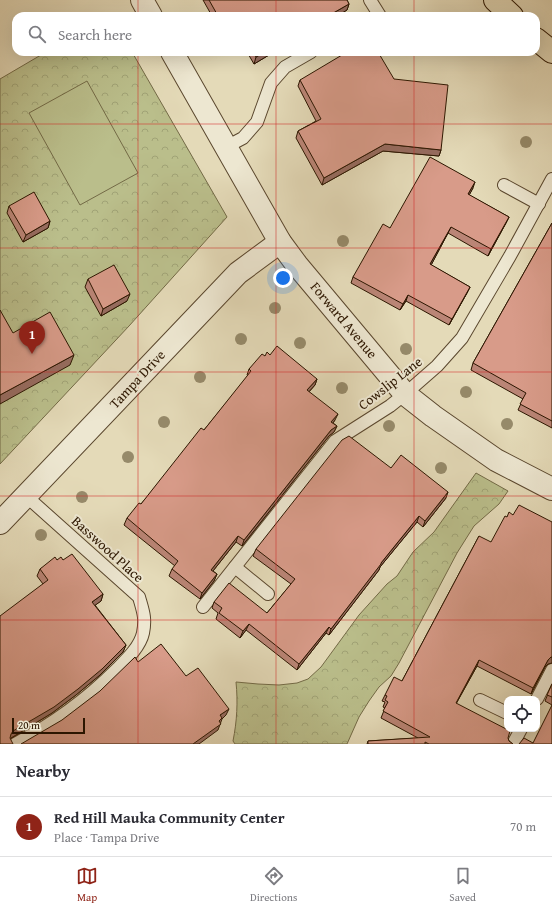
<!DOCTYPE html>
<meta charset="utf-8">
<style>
:root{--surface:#fff;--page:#f2f2f3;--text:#2b2b33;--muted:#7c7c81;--line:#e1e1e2;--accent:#8f2418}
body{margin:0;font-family:"Gentium Book Plus",serif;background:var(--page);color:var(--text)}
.controls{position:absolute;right:12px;bottom:12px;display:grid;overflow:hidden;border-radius:8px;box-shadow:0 4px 16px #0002}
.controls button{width:36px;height:36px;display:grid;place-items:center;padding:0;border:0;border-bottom:1px solid var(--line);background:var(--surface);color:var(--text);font:20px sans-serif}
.scale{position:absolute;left:12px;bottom:10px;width:73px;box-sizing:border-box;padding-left:4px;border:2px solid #2c1600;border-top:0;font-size:11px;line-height:14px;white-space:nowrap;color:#2c1600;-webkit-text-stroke:3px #ede7d1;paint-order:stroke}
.you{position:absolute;left:283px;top:278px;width:14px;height:14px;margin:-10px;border:3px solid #fff;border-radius:50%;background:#1a73e8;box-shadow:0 0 0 6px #1a73e833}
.badge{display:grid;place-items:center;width:26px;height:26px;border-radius:50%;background:var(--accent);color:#fff;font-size:13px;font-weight:700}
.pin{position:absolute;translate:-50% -33px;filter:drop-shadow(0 1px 2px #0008)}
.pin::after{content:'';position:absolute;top:21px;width:14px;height:12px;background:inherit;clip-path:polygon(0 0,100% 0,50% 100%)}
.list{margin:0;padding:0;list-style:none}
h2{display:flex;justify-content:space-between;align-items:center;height:52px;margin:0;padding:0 16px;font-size:17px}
h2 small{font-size:13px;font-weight:400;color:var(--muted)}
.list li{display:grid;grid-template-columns:26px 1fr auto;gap:12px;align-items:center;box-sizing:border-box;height:60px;padding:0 16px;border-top:1px solid var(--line)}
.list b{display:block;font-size:15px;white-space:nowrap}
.list p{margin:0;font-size:13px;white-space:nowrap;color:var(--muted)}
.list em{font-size:13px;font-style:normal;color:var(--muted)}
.icon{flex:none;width:22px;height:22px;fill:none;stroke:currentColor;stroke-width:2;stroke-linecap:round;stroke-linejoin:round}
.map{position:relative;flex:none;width:552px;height:744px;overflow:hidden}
.search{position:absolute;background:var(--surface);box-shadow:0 4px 16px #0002;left:12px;right:12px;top:12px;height:44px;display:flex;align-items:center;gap:10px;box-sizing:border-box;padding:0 14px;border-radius:12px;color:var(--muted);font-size:15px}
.sheet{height:112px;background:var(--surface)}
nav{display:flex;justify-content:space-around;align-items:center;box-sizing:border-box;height:56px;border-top:1px solid var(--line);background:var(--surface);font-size:11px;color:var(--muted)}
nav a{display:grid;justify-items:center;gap:2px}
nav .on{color:var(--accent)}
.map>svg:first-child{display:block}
.park{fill:url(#park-crowns);stroke:#736a46}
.pitch{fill:#babe8b;stroke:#736a46}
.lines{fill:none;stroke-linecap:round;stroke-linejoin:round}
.lane-casing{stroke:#5a472e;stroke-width:14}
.street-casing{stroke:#5a472e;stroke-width:24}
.highway-casing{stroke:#2c1600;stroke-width:24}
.lane{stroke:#ede7d1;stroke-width:12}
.street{stroke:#ede7d1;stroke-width:22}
.highway{stroke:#e4dab8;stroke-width:22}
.tree{fill:#968a6a}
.wall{fill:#ba8576;stroke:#2c1600}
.shaded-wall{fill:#976c60;stroke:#2c1600}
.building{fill:#d89b89;stroke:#2c1600}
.grid{fill:none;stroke:#d62828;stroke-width:1;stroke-opacity:0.55}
.labels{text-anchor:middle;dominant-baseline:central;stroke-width:4;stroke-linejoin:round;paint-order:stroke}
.street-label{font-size:14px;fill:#2c1600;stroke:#ede7d1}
</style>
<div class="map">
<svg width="552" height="744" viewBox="0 0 552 744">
<defs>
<pattern id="park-crowns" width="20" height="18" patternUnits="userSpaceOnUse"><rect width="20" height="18" fill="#babe8b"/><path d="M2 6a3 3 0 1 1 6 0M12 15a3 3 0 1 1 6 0" fill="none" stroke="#a0a376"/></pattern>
</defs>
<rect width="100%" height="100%" fill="#e4dab8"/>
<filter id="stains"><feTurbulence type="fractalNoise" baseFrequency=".005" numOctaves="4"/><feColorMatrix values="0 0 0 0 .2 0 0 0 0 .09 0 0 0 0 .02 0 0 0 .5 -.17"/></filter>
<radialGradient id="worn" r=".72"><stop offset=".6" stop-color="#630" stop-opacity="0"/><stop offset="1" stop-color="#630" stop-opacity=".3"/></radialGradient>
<g class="park">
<path d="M46,52h86l95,165 -98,109 -129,138v-385z"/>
<path d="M476,473l32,18 -9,13 -25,22 -17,27 -58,110 -8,13 -12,11 -10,14 -10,16 -12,27h-112l-2,-3c4,-20 5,-39 3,-59l22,2 21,1 18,-2 11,-4 13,-12 38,-52 28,-31 10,-8 16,-24 21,-20z"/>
</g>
<path class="pitch" d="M87,81l51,92 -58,32 -51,-92z"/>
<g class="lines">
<defs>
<g id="lane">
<path d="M370,0l10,16"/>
<path d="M226,147l17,-9 14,-16 14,-39 14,-16 26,-15"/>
<path d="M504,185l35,19"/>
<path d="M235,567l33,27"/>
<path d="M203,607l132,-166 55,-35 15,-12 32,-28 25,-28 48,-82 42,-77"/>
<path d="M537,699l15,-29"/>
<path d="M480,700l27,13"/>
<path d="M15,744c38,-20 71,-44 101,-74 10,-10 24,-23 27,-37 3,-15 0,-22 -4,-36l-113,-101"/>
<path d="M513,744l8,-15"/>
</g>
<g id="street">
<path d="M142,0l9,16"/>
<path d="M172,52l108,190 17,23 108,129 28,22 63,44 56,29"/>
<path d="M0,523l238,-250 42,-31"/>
</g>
<g id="highway">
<path d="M495,0l17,16"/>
<path d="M536,39l16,13"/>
</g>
</defs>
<use href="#lane" class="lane-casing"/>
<use href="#street" class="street-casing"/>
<use href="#highway" class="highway-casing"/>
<use href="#lane" class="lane"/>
<use href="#street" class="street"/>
<use href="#highway" class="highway"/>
</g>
<g class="tree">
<circle cx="526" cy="142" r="6"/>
<circle cx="343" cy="241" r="6"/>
<circle cx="275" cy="308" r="6"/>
<circle cx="241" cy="339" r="6"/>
<circle cx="300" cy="343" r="6"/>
<circle cx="406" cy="349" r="6"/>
<circle cx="200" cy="377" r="6"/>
<circle cx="342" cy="388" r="6"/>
<circle cx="466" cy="392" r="6"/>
<circle cx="164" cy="422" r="6"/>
<circle cx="507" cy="424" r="6"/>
<circle cx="389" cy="426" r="6"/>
<circle cx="128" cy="457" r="6"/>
<circle cx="441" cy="468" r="6"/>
<circle cx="82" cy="497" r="6"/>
<circle cx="41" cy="535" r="6"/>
</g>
<g class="wall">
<path d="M203,0h144l2,4 -2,6 -10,6h-125z"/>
<path d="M247,52h27l-20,12z"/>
<path d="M394,79l47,71 -2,6 -56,-5 -61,34 -26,-47 2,-7 18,-10 -18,-35 2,-6z"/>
<path d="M473,188l-4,7 40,22 -3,6 -18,33 -40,-23 -17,32 39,22 -3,6 -18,32 -43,-24 -6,9 -49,-27 2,-6 37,-49z"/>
<path d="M9,206l41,15 -2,7 -25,14 -16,-29z"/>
<path d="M552,223v205l-34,-18 5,-11 -52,-29 2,-7z"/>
<path d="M88,279l39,22 -26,15 -16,-29z"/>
<path d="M270,355l47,24 -2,6 -6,7 26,28 -2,3 4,3 -3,6 -5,4 -87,110 -6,-4 -23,29 4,3 -3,7 -14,18 -31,-23 3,-7 3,-3 -51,-41 3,-7 14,-14 63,-74 44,-54 -1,-1 2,-6 16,-13z"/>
<path d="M391,468l55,30 -23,29 -6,-5 -37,45 -1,3 -50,65 -3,-2 -29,37 -51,-40 -6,8 -24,-19 2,-6 -6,-5 2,-6 53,11 24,-29 -38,-28 3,-7z"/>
<path d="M479,536l69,128 -3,3 -14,27 -54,-28 -21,38 52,34 1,3 4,3h-146l1,-3 50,-3 -37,-20 4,-10 -2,-1 2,-5 -3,-1 3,-6 17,-14z"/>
<path d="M57,560h6l40,34 -2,7 -6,4 31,40 -3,7 -23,23 -24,20 -24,18 -42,26 -10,5 43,-160 -6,-8 3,-7z"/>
<path d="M552,684v21l-7,-4z"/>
</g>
<g class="shaded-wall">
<path d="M349,4l-2,6 -10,6h-9z"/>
<path d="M265,52h9l-20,12 2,-7z"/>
<path d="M385,144l56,6 -2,6 -56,-5 -61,34 2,-7z"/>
<path d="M475,182l-2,6 -7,13 2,-7z"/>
<path d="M509,217l-3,6 -18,33 3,-7z"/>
<path d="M50,221l-2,7 -25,14 3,-7z"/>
<path d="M451,227l-3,6 -20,38 2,-7z"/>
<path d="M470,287l-3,6 -18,32 3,-6z"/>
<path d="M130,294l-3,7 -26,15 2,-7z"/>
<path d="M408,295l-2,6 -6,9 3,-6z"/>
<path d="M74,355l-4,10 -70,39v-9z"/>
<path d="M317,379l-2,6 -10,11 2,-6z"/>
<path d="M338,414l-3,6 -6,8 2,-6z"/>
<path d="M337,426l-3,6 -5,4 -87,110 2,-6 87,-110z"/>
<path d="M448,492l-2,6 -23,29 2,-6z"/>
<path d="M419,516l-2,6 -37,45 -1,3 -50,65 2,-6 50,-66z"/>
<path d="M238,536l-2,6 -27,34 2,-6z"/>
<path d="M217,574l-3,7 -14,18 2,-6z"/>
<path d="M103,594l-2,7 -11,8 2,-7z"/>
<path d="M249,624l-3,6 -6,8 3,-7z"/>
<path d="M329,627l-3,6 -29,37 2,-6z"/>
<path d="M126,645l-3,7 -23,23 -24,20 -24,18 -41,25 -3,2 3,-6 2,-3z"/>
<path d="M551,657h1v6l-4,1 -3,3 -14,27 2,-6 15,-28z"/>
<path d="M479,660l-2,6 -24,43 3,-6z"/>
<path d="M229,709l-3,6 -4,4 -4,11 -19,14h-6l27,-29z"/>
</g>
<g class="building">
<path d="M209,0h138l2,4 -21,12h-96l-2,-3 -5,3h-7z"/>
<path d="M253,52h12l-9,5z"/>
<path d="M347,52h31l16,27 54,6 -7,65 -56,-6 -61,34 -26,-47 23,-12 -21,-39z"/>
<path d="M430,157l45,25 -7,12 41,23 -18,32 -40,-22 -21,37 40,23 -18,32 -44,-24 -5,9 -50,-27 30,-53 7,4z"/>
<path d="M34,192l16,29 -24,14 -17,-29z"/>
<path d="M552,223v198l-32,-17 6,-11 -53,-30z"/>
<path d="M114,265l16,29 -27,15 -15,-30z"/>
<path d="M0,310l13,23 37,-21 24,43 -74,40z"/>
<path d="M277,346l40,33 -10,11 31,24 -7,8 6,4 -6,4 -87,110 -6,-4 -27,34 6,4 -15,19 -30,-24 6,-8 -51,-43 12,-15 2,1 60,-76 3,2 47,-59 -2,-2 13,-15 3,2 2,-4 3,3z"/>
<path d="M349,436l42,32 10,-13 47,37 -23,29 -6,-5 -38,47v1l-50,65 -2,-2 -30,37 -50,-40 -6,7 -24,-18 3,-5 -8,-6 15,-19 38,30 28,-34 -39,-30 86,-109z"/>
<path d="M519,505l33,17v135h-1l-3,3 -15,28 -54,-28 -23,43 54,28 -2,7 1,3 4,3h-84l-4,-2v2h-57v-3l62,-4 -47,-26 5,-9 -3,-2 2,-4 -2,-1 9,-18 8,4 77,-145 12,6 14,-26 2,1 2,-5 4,3z"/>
<path d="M72,554l31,40 -11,8 34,43 -24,24 -24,20 -24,18 -41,24 -2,3 -1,4 3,6h-13v-128l48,-36 -8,-11 15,-12 2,3 4,-3 2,3z"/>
<path d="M161,644l25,32 12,-8 31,41 -9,6 2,3 -3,3 2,3 -28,20h-172l41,-24 38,-29 35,-34 3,5z"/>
<path d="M552,684v13l-5,-2z"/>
<path d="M552,705v39h-33l5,-6 9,5z"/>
</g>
<path class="grid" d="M138,0v16M276,0v16M414,0v16M138,52v692M276,52v692M414,52v692M0,124h552M0,248h552M0,372h552M0,496h552M0,620h552"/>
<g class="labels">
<g class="street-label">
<text transform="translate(344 320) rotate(50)">Forward Avenue</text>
<text transform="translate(137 379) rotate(-47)">Tampa Drive</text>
<text transform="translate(390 383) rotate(-38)">Cowslip Lane</text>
<text transform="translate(108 549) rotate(42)">Basswood Place</text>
</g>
</g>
<rect width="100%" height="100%" filter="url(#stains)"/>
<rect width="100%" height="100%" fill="url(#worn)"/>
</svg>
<div class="controls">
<button><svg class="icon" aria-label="locate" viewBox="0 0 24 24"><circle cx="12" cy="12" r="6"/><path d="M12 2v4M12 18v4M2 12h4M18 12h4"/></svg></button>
</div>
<div class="scale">20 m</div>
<div class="you"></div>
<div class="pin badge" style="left:32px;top:354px">1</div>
<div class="search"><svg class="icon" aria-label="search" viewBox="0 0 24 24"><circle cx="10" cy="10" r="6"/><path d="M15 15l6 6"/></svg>Search here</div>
</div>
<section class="sheet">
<h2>Nearby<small></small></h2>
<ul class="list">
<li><span class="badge">1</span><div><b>Red Hill Mauka Community Center</b><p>Place · Tampa Drive</p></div><em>70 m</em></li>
</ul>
</section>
<nav>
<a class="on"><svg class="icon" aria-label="map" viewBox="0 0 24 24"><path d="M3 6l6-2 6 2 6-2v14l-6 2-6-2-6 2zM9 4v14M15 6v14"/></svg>Map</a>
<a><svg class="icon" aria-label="directions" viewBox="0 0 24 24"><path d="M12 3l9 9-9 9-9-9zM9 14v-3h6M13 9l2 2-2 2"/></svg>Directions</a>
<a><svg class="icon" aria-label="saved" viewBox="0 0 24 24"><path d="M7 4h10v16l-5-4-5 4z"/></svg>Saved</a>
</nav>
